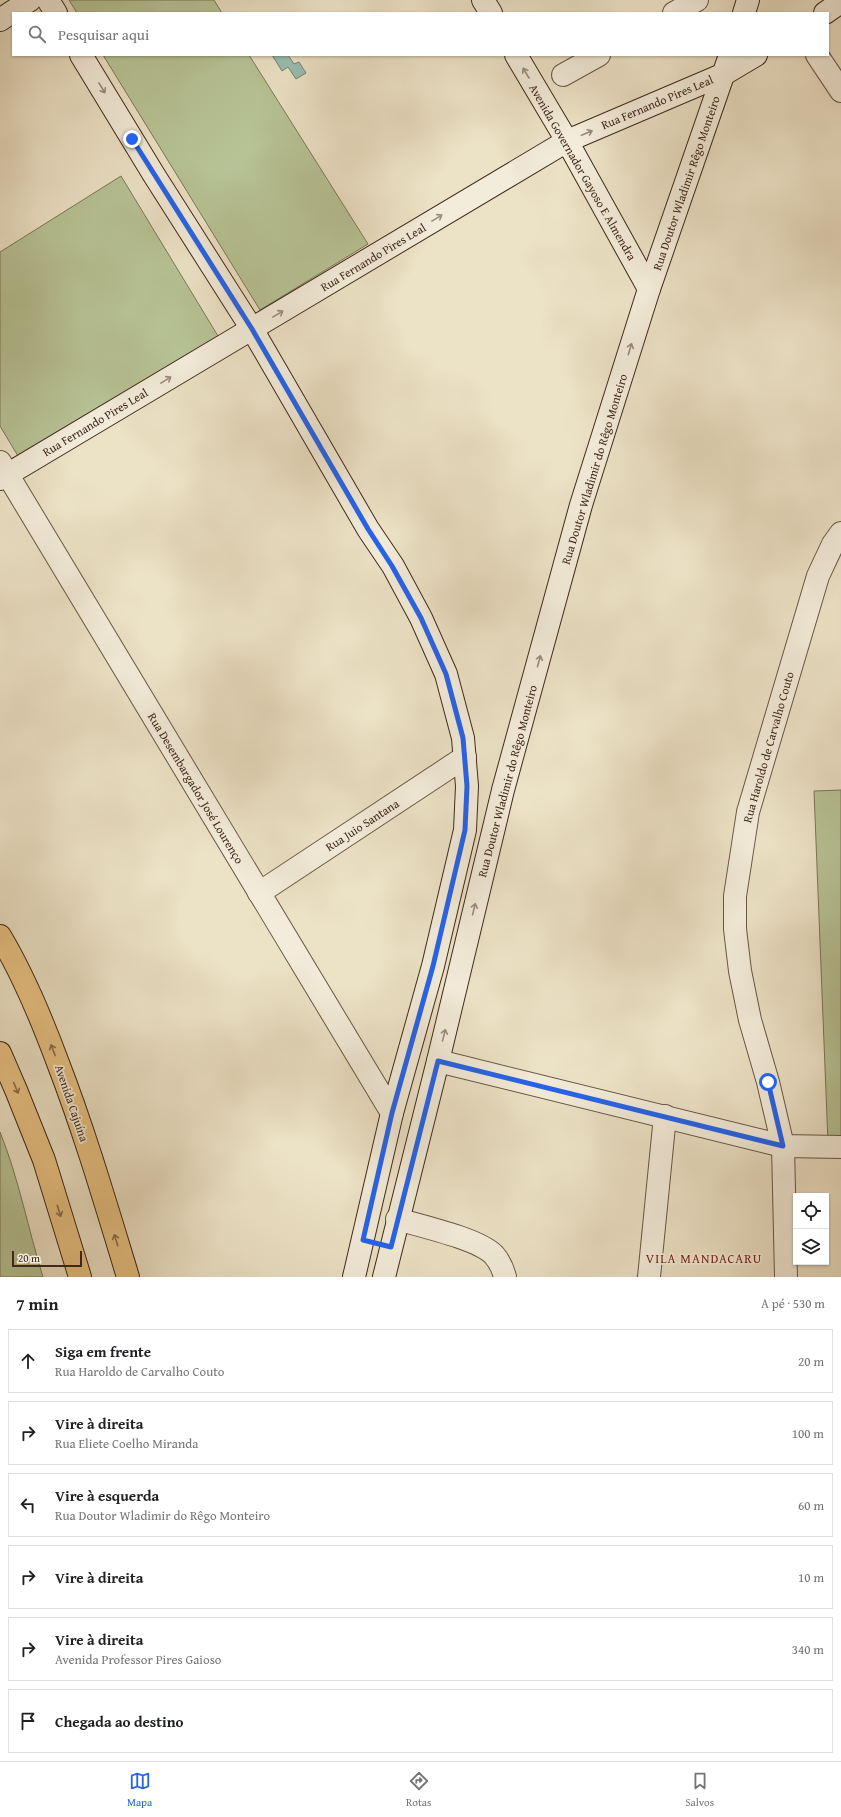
<!DOCTYPE html>
<html lang="pt">
<meta charset="utf-8">
<style>
:root{--surface:#fff;--page:#f6f6f6;--text:#202124;--muted:#757577;--line:#e0e0e0;--accent:#2563eb}
body{margin:0;font-family:"Gentium Book Plus",serif;background:var(--page);color:var(--text)}
.controls{position:absolute;right:12px;bottom:12px;display:grid;overflow:hidden;border-radius:0px;box-shadow:0 1px 3px #0004}
.controls button{width:36px;height:36px;display:grid;place-items:center;padding:0;border:0;border-bottom:1px solid var(--line);background:var(--surface);color:var(--text);font:20px sans-serif}
.scale{position:absolute;left:12px;bottom:10px;width:70px;box-sizing:border-box;padding-left:4px;border:2px solid #402819;border-top:0;font-size:11px;line-height:14px;white-space:nowrap;color:#402819;-webkit-text-stroke:3px #f3ecda;paint-order:stroke}
.stop{position:absolute;width:12px;height:12px;margin:-9px;border:3px solid #2563eb;border-radius:50%;background:#fff}
.stop.end{background:#2563eb;border-color:#fff;box-shadow:0 1px 4px #0008}
.list{margin:0;padding:0;list-style:none}
h2{display:flex;justify-content:space-between;align-items:center;height:52px;margin:0;padding:0 16px;font-size:17px}
h2 small{font-size:13px;font-weight:400;color:var(--muted)}
.list li{display:grid;grid-template-columns:26px 1fr auto;gap:12px;align-items:center;box-sizing:border-box;height:64px;margin:0 8px 8px;padding:0 8px;border:1px solid var(--line);border-radius:0px}
.list b{display:block;font-size:15px;white-space:nowrap}
.list p{margin:0;font-size:13px;white-space:nowrap;color:var(--muted)}
.list em{font-size:13px;font-style:normal;color:var(--muted)}
.icon{flex:none;width:22px;height:22px;fill:none;stroke:currentColor;stroke-width:2;stroke-linecap:round;stroke-linejoin:round}
.map{position:relative;flex:none;width:841px;height:1277px;overflow:hidden}
.search{position:absolute;background:var(--surface);box-shadow:0 1px 3px #0004;left:12px;right:12px;top:12px;height:44px;display:flex;align-items:center;gap:10px;box-sizing:border-box;padding:0 14px;border-radius:0px;color:var(--muted);font-size:15px}
.sheet{height:484px;background:var(--surface)}
nav{display:flex;justify-content:space-around;align-items:center;box-sizing:border-box;height:56px;border-top:1px solid var(--line);background:var(--surface);font-size:11px;color:var(--muted)}
nav a{display:grid;justify-items:center;gap:2px}
nav .on{color:var(--accent)}
.map>svg:first-child{display:block}
.green{fill:#b7c396;stroke:#7c7658}
.water{fill:#99beb2;stroke:#758275}
.lines{fill:none;stroke-linecap:round;stroke-linejoin:round}
.street-casing{stroke:#6b5644;stroke-width:24}
.secondary-casing{stroke:#402819;stroke-width:24}
.primary-casing{stroke:#402819;stroke-width:24}
.street{stroke:#f3ecda;stroke-width:22}
.secondary{stroke:#f3ecda;stroke-width:22}
.primary{stroke:#e6c183;stroke-width:22}
.oneway{stroke:#9a8a7a}
.oneway2{stroke:#8b6d49}
.route{stroke:#2563eb;stroke-width:5}
.labels{text-anchor:middle;dominant-baseline:central;stroke-width:3.5;stroke-linejoin:round;paint-order:stroke}
.street-label{font-size:12px;fill:#402819;stroke:#f3ecda}
.neighbourhood-label{font-size:13px;letter-spacing:1px;fill:#7a1f14;stroke:#f3ecda}
</style>
<div class="map">
<svg width="841" height="1277" viewBox="0 0 841 1277">
<rect width="100%" height="100%" fill="#ece2c6"/>
<filter id="stains"><feTurbulence type="fractalNoise" baseFrequency=".005" numOctaves="4"/><feColorMatrix values="0 0 0 0 .2 0 0 0 0 .09 0 0 0 0 .02 0 0 0 .5 -.17"/></filter>
<radialGradient id="worn" r=".72"><stop offset=".6" stop-color="#630" stop-opacity="0"/><stop offset="1" stop-color="#630" stop-opacity=".3"/></radialGradient>
<g class="green">
<path d="M69,0h145l8,13h-145z"/>
<path d="M103,55h146l119,189 -108,66z"/>
<path d="M121,176l97,160 -200,120 -18,-30v-174z"/>
<path d="M841,790v352l-13,1 -14,-352z"/>
<path d="M0,1132c19,47 28,97 43,145h-43z"/>
</g>
<path class="water" d="M272,55h16l6,9 5,-2 7,11 -10,6 -8,-12 -6,4z"/>
<g class="lines">
<defs>
<g id="street">
<path d="M674,13l23,-13"/>
<path d="M817,55l24,36"/>
<path d="M563,75l36,-20"/>
<path d="M0,462l392,651"/>
<path d="M259,893l206,-136"/>
<path d="M438,1061l345,85 58,1"/>
<path d="M397,1219c24,7 82,20 97,36 6,7 9,14 11,22"/>
<path d="M649,1277l16,-161"/>
<path d="M786,1277l-3,-131 -15,-64 -18,-62 -10,-49 -5,-42v-33l13,-84 70,-236 15,-32 8,-11"/>
</g>
<g id="secondary">
<path d="M48,0l8,13"/>
<path d="M483,0l8,13"/>
<path d="M744,13l4,-13"/>
<path d="M825,13l16,-11"/>
<path d="M0,20l30,-20"/>
<path d="M81,55l73,120 98,154 116,200 25,37 28,52 25,56 17,64 4,48 -2,44 -32,136 -41,147 -38,164"/>
<path d="M516,55l51,86 82,148"/>
<path d="M0,479l567,-338 157,-67 32,-19"/>
<path d="M384,1277l54,-216 65,-271 78,-285 68,-216 81,-234"/>
</g>
<g id="primary">
<path d="M0,936c24,40 42,84 58,127 27,70 48,142 70,214"/>
<path d="M0,1053l16,37 28,70 36,117"/>
</g>
</defs>
<use href="#street" class="street-casing"/>
<use href="#secondary" class="secondary-casing"/>
<use href="#primary" class="primary-casing"/>
<use href="#street" class="street"/>
<use href="#secondary" class="secondary"/>
<use href="#primary" class="primary"/>
</g>
<defs><path id="oneway-shaft" d="M-6 0H5M1.5-3L5.5 0L1.5 3" fill="none" stroke-width="1.6" stroke-linecap="round" stroke-linejoin="round"/></defs>
<g class="oneway">
<use href="#oneway-shaft" transform="translate(526 73) rotate(-121)"/>
<use href="#oneway-shaft" transform="translate(102 88) rotate(59)"/>
<use href="#oneway-shaft" transform="translate(587 133) rotate(-23)"/>
<use href="#oneway-shaft" transform="translate(437 218) rotate(-31)"/>
<use href="#oneway-shaft" transform="translate(278 314) rotate(-31)"/>
<use href="#oneway-shaft" transform="translate(630 349) rotate(-73)"/>
<use href="#oneway-shaft" transform="translate(166 380) rotate(-31)"/>
<use href="#oneway-shaft" transform="translate(539 661) rotate(-75)"/>
<use href="#oneway-shaft" transform="translate(474 909) rotate(-76)"/>
<use href="#oneway-shaft" transform="translate(444 1035) rotate(-76)"/>
</g>
<g class="oneway2">
<use href="#oneway-shaft" transform="translate(53 1050) rotate(-111)"/>
<use href="#oneway-shaft" transform="translate(16 1088) rotate(67)"/>
<use href="#oneway-shaft" transform="translate(59 1211) rotate(73)"/>
<use href="#oneway-shaft" transform="translate(116 1240) rotate(-107)"/>
</g>
<g class="lines">
<path class="route" d="M132,139l120,190 116,200 24,37 29,52 25,56 17,64 4,48 -2,44 -32,136 -41,147 -29,127 28,7 47,-186 345,85 -15,-64"/>
</g>
<g class="labels">
<g class="street-label">
<text transform="translate(657 102) rotate(-23)">Rua Fernando Pires Leal</text>
<text transform="translate(583 172) rotate(60)">Avenida Governador Gayoso E Almendra</text>
<text transform="translate(686 183) rotate(-71)">Rua Doutor Wladimir Rêgo Monteiro</text>
<text transform="translate(373 257) rotate(-31)">Rua Fernando Pires Leal</text>
<text transform="translate(95 422) rotate(-31)">Rua Fernando Pires Leal</text>
<text transform="translate(594 469) rotate(-73)">Rua Doutor Wladimir do Rêgo Monteiro</text>
<text transform="translate(768 747) rotate(-74)">Rua Haroldo de Carvalho Couto</text>
<text transform="translate(507 781) rotate(-75)">Rua Doutor Wladimir do Rêgo Monteiro</text>
<text transform="translate(196 788) rotate(59)">Rua Desembargador José Lourenço</text>
<text transform="translate(362 825) rotate(-33)">Rua Juio Santana</text>
<text transform="translate(72 1103) rotate(71)">Avenida Cajuína</text>
</g>
<g class="neighbourhood-label">
<text x="704" y="1258">VILA MANDACARU</text>
</g>
</g>
<rect width="100%" height="100%" filter="url(#stains)"/>
<rect width="100%" height="100%" fill="url(#worn)"/>
</svg>
<div class="controls">
<button><svg class="icon" aria-label="locate" viewBox="0 0 24 24"><circle cx="12" cy="12" r="6"/><path d="M12 2v4M12 18v4M2 12h4M18 12h4"/></svg></button>
<button><svg class="icon" aria-label="layers" viewBox="0 0 24 24"><path d="M12 4l9 5-9 5-9-5zM3 14l9 5 9-5"/></svg></button>
</div>
<div class="scale">20 m</div>
<div class="stop" style="left:768px;top:1082px"></div>
<div class="stop end" style="left:132px;top:139px"></div>
<div class="search"><svg class="icon" aria-label="search" viewBox="0 0 24 24"><circle cx="10" cy="10" r="6"/><path d="M15 15l6 6"/></svg>Pesquisar aqui</div>
</div>
<section class="sheet">
<h2>7 min<small>A pé · 530 m</small></h2>
<ul class="list">
<li><svg class="icon" aria-label="ahead" viewBox="0 0 24 24"><path d="M12 20V5M6 11l6-6 6 6"/></svg><div><b>Siga em frente</b><p>Rua Haroldo de Carvalho Couto</p></div><em>20 m</em></li>
<li><svg class="icon" aria-label="right" viewBox="0 0 24 24"><path d="M7 20v-9h11M14 6l5 5-5 5"/></svg><div><b>Vire à direita</b><p>Rua Eliete Coelho Miranda</p></div><em>100 m</em></li>
<li><svg class="icon" aria-label="left" viewBox="0 0 24 24"><path d="M17 20v-9H6M10 6l-5 5 5 5"/></svg><div><b>Vire à esquerda</b><p>Rua Doutor Wladimir do Rêgo Monteiro</p></div><em>60 m</em></li>
<li><svg class="icon" aria-label="right" viewBox="0 0 24 24"><path d="M7 20v-9h11M14 6l5 5-5 5"/></svg><div><b>Vire à direita</b></div><em>10 m</em></li>
<li><svg class="icon" aria-label="right" viewBox="0 0 24 24"><path d="M7 20v-9h11M14 6l5 5-5 5"/></svg><div><b>Vire à direita</b><p>Avenida Professor Pires Gaioso</p></div><em>340 m</em></li>
<li><svg class="icon" aria-label="arrive" viewBox="0 0 24 24"><path d="M6 21V4h12l-3 4 3 4H6"/></svg><div><b>Chegada ao destino</b></div></li>
</ul>
</section>
<nav>
<a class="on"><svg class="icon" aria-label="map" viewBox="0 0 24 24"><path d="M3 6l6-2 6 2 6-2v14l-6 2-6-2-6 2zM9 4v14M15 6v14"/></svg>Mapa</a>
<a><svg class="icon" aria-label="directions" viewBox="0 0 24 24"><path d="M12 3l9 9-9 9-9-9zM9 14v-3h6M13 9l2 2-2 2"/></svg>Rotas</a>
<a><svg class="icon" aria-label="saved" viewBox="0 0 24 24"><path d="M7 4h10v16l-5-4-5 4z"/></svg>Salvos</a>
</nav>
